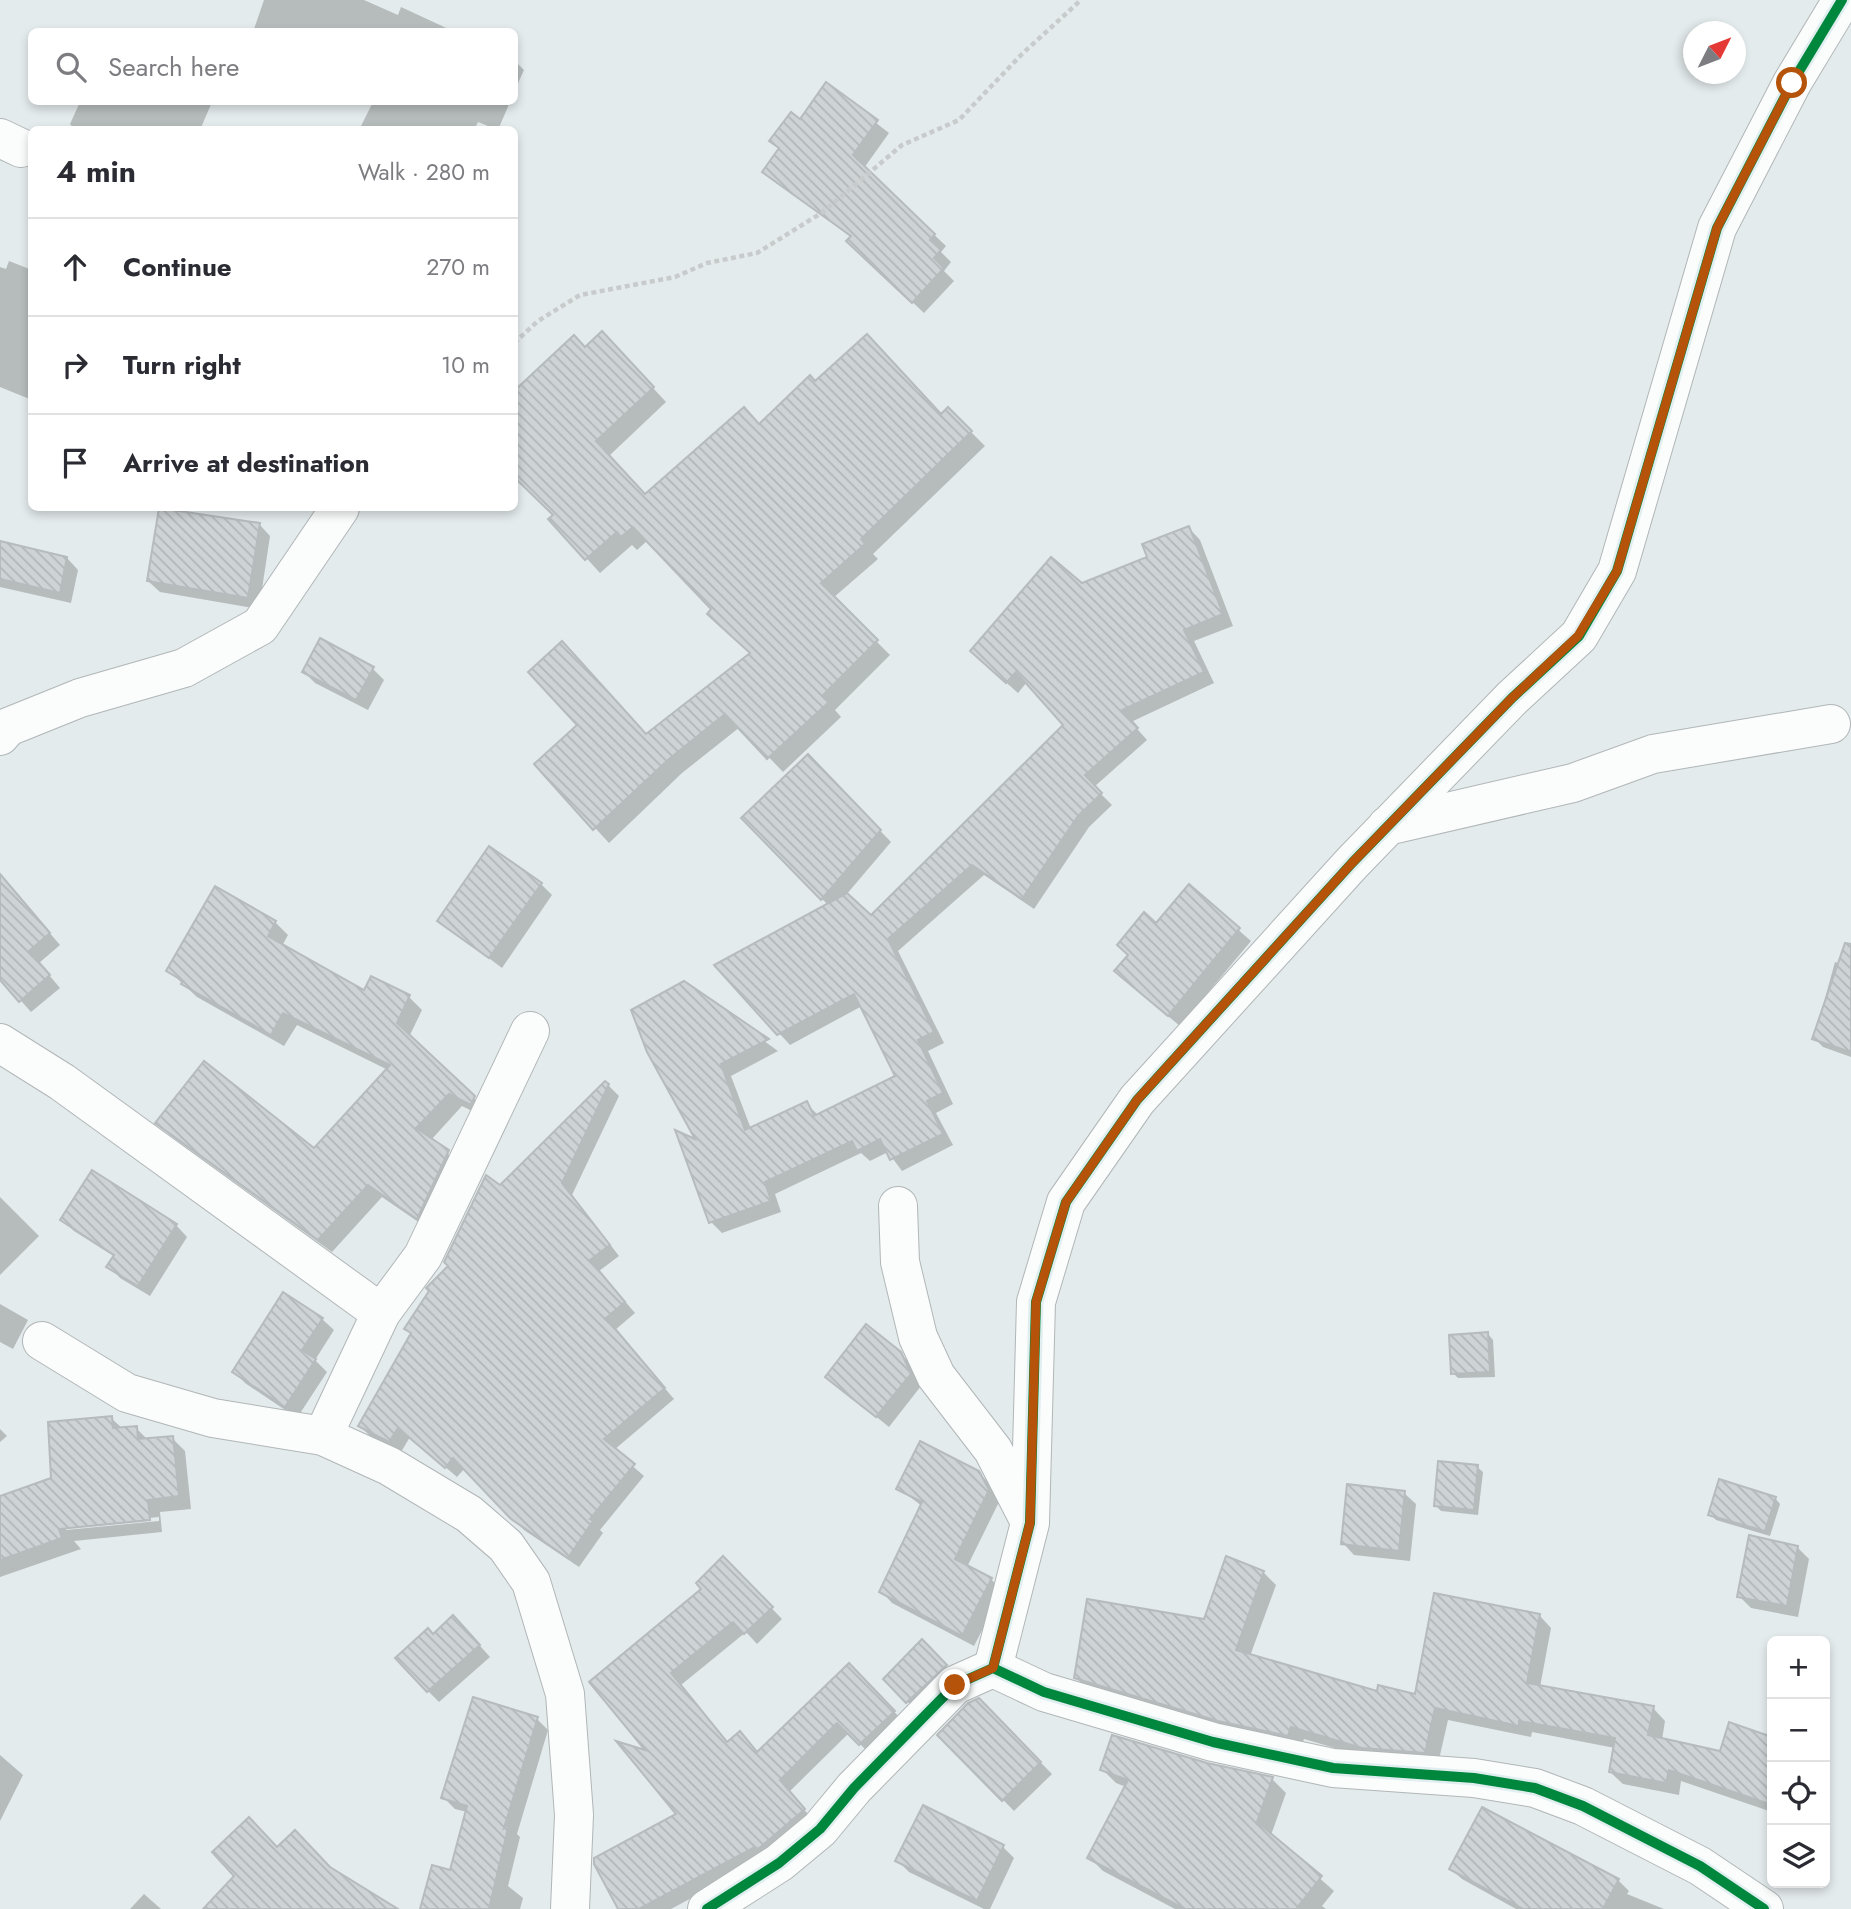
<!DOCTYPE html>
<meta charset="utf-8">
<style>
:root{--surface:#fff;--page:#f2f2f3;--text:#2b2b33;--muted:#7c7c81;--line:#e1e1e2}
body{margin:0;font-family:Jost,sans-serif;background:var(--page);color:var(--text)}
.controls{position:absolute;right:21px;bottom:21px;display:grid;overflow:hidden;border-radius:10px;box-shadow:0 4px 10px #0003}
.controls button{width:63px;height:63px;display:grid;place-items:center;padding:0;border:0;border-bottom:2px solid var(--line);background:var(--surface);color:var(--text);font:35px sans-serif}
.compass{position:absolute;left:1683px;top:21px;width:63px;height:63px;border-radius:50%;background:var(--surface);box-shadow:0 4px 10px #0003;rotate:48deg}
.stop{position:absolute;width:21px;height:21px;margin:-16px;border:5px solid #b45309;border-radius:50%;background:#fff}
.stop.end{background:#b45309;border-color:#fff;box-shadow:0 2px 7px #0008}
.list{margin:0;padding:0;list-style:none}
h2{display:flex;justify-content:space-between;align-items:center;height:91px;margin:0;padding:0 28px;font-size:30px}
h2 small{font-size:23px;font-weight:400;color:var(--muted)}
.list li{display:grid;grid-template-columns:46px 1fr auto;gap:21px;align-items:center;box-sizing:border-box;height:98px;padding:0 28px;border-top:2px solid var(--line)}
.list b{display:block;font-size:26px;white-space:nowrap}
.list em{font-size:23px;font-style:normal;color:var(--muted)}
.icon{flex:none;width:38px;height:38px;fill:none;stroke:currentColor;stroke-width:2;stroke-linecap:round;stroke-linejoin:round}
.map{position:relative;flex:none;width:1851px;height:1909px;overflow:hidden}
.search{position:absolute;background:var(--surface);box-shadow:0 4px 10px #0003;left:28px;top:28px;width:490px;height:77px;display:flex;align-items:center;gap:18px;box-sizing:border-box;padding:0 24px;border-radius:10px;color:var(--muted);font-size:26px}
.panel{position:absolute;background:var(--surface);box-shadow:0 4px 10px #0003;left:28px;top:126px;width:490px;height:385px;border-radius:10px}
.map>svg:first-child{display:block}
.shadow{fill:#0003;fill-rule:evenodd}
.building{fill:url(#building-back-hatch);stroke:#b6bbbd;stroke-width:2}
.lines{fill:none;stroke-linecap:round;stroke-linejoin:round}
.street-casing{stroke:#b1b6b7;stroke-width:40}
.path{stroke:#c8cbcb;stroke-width:4.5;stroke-dasharray:5 3.5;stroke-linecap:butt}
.street{stroke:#fbfcfc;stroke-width:38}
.cycleway-casing{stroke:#e0eef0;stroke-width:15}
.cycleway{stroke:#00873e;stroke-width:10}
.route{stroke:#b45309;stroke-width:9}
</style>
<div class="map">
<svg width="1851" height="1909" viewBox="0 0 1851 1909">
<defs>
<pattern id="building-back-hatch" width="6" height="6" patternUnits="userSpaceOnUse" patternTransform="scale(1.75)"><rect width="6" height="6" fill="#ced3d5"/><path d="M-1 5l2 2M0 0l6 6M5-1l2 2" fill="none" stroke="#b1b6b8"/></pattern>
</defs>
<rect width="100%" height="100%" fill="#e4ebec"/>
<g class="shadow">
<path d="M264,0h100l34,15 3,-8 54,25h-202z"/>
<path d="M514,60l10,10 -10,22z"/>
<path d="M827,85l62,48 -25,35 82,78 -5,6 10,10 -7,9 10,10 -30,32 -64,-61 -8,-14 -88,-66 16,-23 -8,-8 29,-20z"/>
<path d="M80,102h132l-12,28h-125l-5,-6z"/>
<path d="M373,102h137l-12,28 -20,-8 -4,8h-115z"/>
<path d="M9,261l23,9v130l-32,-13v-120l6,2z"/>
<path d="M616,348l50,54 -57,54 36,40 115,-71 55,-42 126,33 7,-7 37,37 -112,108 5,5 -45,39 57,57 -55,55 6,7 -58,55 -43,-45 -58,46 -73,70 -73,-79 111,-28 105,-82 -104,-114 -11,10 -5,-5 -32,28 -49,-54 4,-4 31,-166z"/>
<path d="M160,508l99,16 11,12 -11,73 -99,-17 -12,-11z"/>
<path d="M1189,528l11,12 33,86 -39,15 20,42 -83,39 16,18 -53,47 18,18 -23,22 -55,82 -50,-34 -86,76 46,92 -16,8 25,53 -17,9 17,32 -51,26 -14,-19 -18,9 -9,-8 -86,41 6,18 -59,21 -11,-11 -27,-239 94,68 -47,25 20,53 55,-26 13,13 78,-39 -35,-71 -72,39 -11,-12 49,-128 -84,-87 64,-62 83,86 -45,53 25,23 194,-193 -38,-43 -9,11 -35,-31 99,-77 67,-27z"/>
<path d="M0,543l67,15 11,12 -7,33 -71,-16z"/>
<path d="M373,669l11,11 -16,30 -53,-27 -11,-11z"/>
<path d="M0,875l60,70 -21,18 21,25 -29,24 -31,-35z"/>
<path d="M541,884l11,11 -50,73 -62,-47z"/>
<path d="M1189,887l62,54 -71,85 -52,-43 28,-58z"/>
<path d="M275,922l13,13 -6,11 82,46 45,5 13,13 -13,27 78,74 -3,6 -22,-11 -31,34 30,25 -31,65 -48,-33 -50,55 -161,-116 -13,-13 156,27 74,-80 -91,-45 -13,21 -87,-49 -29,-27z"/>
<path d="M1835,962l16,5v90l-28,-10 -9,-9z"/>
<path d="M608,1085l11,11 -47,99 47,61 -20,15 36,42 -20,17 59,69 -60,51 30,26 -44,54 3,3 -24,34 -55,-37 -59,-62 -8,9 -47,-40 -9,15 -30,-15 -11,-11 52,-92 -6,-5 95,-141z"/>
<path d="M0,1197l39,39 -39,39z"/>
<path d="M63,1220l113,5 11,12 -37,59 -30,-18 -11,-12 6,-9 -41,-26z"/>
<path d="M0,1304l28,16 -15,29 -13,-7z"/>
<path d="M322,1319l12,11 -19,30 12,12 -30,46 -52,-35 -11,-12z"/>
<path d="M1488,1334l5,6 2,37 -37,1 -5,-5z"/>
<path d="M900,1353l12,12 9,21 -32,41 -62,-50z"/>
<path d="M111,1418l12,11 13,-1 12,12 24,-2 13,13 6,58 -31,3 2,20 -88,9 7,8 -81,28v-79l56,24zM159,1517v4l-93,9v-4z"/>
<path d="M0,1429l7,7 -7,6z"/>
<path d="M1477,1467l6,5 -5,43 -37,-4 -5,-5z"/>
<path d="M978,1472l12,12 9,18 -32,65 24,12 11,12 -28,55 -82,-43 -11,-12 41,-85 -24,-18z"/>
<path d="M1404,1493l12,11 -6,57 -56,-6 -11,-12z"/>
<path d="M1775,1498l5,6 -10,32 -54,-16 -6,-6z"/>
<path d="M1797,1547l12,12 -11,58 -47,-9 -12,-12z"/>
<path d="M723,1558l59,61 -25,25 -11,-12 -65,53 47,59 12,-10 18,19 91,-88 56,58 -34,32 -22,-22 -60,59 25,29 -46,36 -97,52h-51l58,-94 -28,-61 -59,-72 113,-93z"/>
<path d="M1263,1572l13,13 -26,71 128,37 38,3 123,-81 12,13 -11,59 113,21 12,13 -3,19 59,13 10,-28 41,14v73l-91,-31 -2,14 -56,-11 -13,-12 5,-24 -83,-16 -1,5 -83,-17 -10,44 -62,-4 -72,-21 -3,8 -212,-57 -13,-12 129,-57z"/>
<path d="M465,1629l25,28 -51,45 -11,-11 5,-55z"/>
<path d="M922,1642l29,29 -38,36 -28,-28z"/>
<path d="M979,1700l73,74 -38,37 -75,-76z"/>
<path d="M537,1719l11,11 -31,104 3,3 -12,49 15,12 -3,11h-91l23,-37 15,-60 -12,-3 -12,-12z"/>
<path d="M0,1755l23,20 -23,46z"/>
<path d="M1206,1765l66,14 14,14 -15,42 63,56 -12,15 4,3h-151l-72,-38 -14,-14 37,-70 -10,-4 -14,-14z"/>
<path d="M1003,1847l11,11 -24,51h-6l-75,-37 -11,-11z"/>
<path d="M1451,1869l167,11 11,11 -2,3 37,15h-148l-54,-30z"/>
<path d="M144,1894l17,15h-31z"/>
</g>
<g class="building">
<path d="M826,82l52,38 -25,35 82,79 -5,6 11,10 -7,8 10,10 -32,35 -66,-62 5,-5 -89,-64 17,-24 -10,-7 22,-29 9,7z"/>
<path d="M602,331l52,56 -58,54 49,53 99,-87 15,17 51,-49 5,6 52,-47 74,80 7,-7 24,24 -111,108 4,5 -44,39 57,57 -55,55 6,7 -62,57 -42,-45 -56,45 -76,71 -59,-66 43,-39 -49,-53 34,-31 84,93 104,-81 -43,-39 4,-5 -78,-82 -12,10 -4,-5 -32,28 -37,-41 5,-4 -39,-38v-86l60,-56 11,12z"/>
<path d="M159,508l101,15 -12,75 -101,-17z"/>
<path d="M1189,526l34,88 -39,16 20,42 -82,38 16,18 -53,47 17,18 -24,23 -56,83 -50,-34 -84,74 46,93 -16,8 25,53 -16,8 16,33 -53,26 -10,-21 -23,12 -5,-10 -87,41 6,19 -62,22 -34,-93 20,9 -48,-87 -16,-42 53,-29 85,58 -48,25 24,66 62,-29 7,15 81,-40 -41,-82 -77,41 -63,-70 133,-72 24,22 192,-190 -47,-53 -10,11 -36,-32 81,-94 31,26 65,-26 -5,-13z"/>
<path d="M0,541l67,16 -7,36 -60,-14z"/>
<path d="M320,638l54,29 -18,33 -54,-28z"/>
<path d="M808,754l73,76 -60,70 -80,-82z"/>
<path d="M489,846l53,37 -53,75 -52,-37z"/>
<path d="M0,874l50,59 -21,18 21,24 -31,27 -19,-22z"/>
<path d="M1189,884l51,44 -72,88 -54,-45 14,-16 -11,-10 27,-33 12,11z"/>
<path d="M215,886l61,35 -8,15 96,54 7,-14 39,19 -13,28 78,73 -4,9 -22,-11 -33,34 33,22 -32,69 -49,-34 -50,55 -163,-117 49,-62 110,87 76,-83 -107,-52 -12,22 -90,-51 2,-3 -17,-10z"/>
<path d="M1845,943l6,1v108l-39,-13z"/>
<path d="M605,1081l4,3 -47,99 48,62 -20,15 35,42 -19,16 59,70 -61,51 31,25 -45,55 3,2 -25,37 -57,-39 -58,-61 -8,10 -47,-40 -9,14 -31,-16 53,-93 -7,-4 25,-38 -3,-3 22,-22 -4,-4 42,-87 14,10z"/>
<path d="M92,1170l85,54 -39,62 -32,-19 8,-12 -54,-35z"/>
<path d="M283,1292l40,26 -21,32 14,9 -31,48 -53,-35z"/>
<path d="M866,1324l35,28 10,22 -35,43 -51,-40z"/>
<path d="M1488,1332l2,40 -39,2 -2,-39z"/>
<path d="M112,1416l1,12 24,-2 1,13 35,-3 6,60 -31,4 2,20 -91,9 3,9 -62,22v-64l51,-18 -3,-56z"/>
<path d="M920,1441l59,30 10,19 -34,69 37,19 -30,58 -83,-44 43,-90 -26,-13z"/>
<path d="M1438,1461l40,4 -4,45 -40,-4z"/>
<path d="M1719,1479l57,18 -11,34 -57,-16z"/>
<path d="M1347,1484l58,7 -6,60 -58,-7z"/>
<path d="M1749,1535l49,11 -11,60 -50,-9z"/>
<path d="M723,1556l50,51 -29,27 -11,-12 -62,51 56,69 13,-11 17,21 92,-89 46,48 -36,34 -22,-22 -57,57 25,29 -47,40 -3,-2 -116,62h-21l-24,-45v-6l82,-44 -60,-73 29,9 -56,-68 112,-93 -5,-6z"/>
<path d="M1226,1556l38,15 -28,79 141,41 1,-6 37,9 19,-101 106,21 -13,69 127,23 -6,29 72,16 9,-29 43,15v68l-103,-35 -3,13 -57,-11 6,-34 -96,-17v5l-84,-18 -10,45 -63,-5 -71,-21 -3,9 -70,-15 -144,-43 13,-79 117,20z"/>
<path d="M453,1615l27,30 -53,47 -32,-34 33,-30 5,6z"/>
<path d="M922,1639l25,26 -41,38 -23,-24z"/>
<path d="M473,1697l65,20 -34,111 5,-4 -20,85h-69l12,-44 18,5 17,-64 -26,-8z"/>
<path d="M979,1698l62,64 -39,39 -65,-66 31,-32z"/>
<path d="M1112,1735l95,28 66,14 -16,45 65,54 -26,33h-111l-98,-51 41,-78 -28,-10z"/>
<path d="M923,1805l81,40 -27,56 -82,-40z"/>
<path d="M1482,1807l137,72 -16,30h-80l-74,-40z"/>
<path d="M249,1817l28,30 18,-17 35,37 68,42h-195l31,-33 -22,-24z"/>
</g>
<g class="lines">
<defs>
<g id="street">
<path d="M0,138l21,10"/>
<path d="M0,736l8,-9 72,-29 104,-30 76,-42 80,-118"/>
<path d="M1387,826l186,-43 80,-29 178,-30"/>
<path d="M0,1043l62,39 319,231"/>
<path d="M898,1206l2,56 18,75 18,39 57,74 35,68"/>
<path d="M42,1341l85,52 86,25 110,18 66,30 80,48 37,32 25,36 34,112 9,121 -4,94"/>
<path d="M323,1436l58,-123 42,-57 107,-225"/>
<path d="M993,1668l37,-145 6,-221 30,-100 71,-102 215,-237 160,-165 67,-62 38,-65 100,-343 75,-145 50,-83"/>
<path d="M707,1909l72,-46 41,-34 34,-41 101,-103 38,-17 51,24 169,50 120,26 141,10 61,10 48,18 117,60 64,43"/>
</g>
</defs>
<use href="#street" class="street-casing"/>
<path class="path" d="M514,343l24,-22 42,-26 95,-18 32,-14 50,-10 66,-41 79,-67 57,-25 63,-66 59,-54"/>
<use href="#street" class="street"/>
<defs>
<g id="cycleway">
<path d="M993,1668l37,-145 6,-221 30,-100 71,-102 215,-237 160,-165 67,-62 38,-65 100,-343 75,-145 50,-83"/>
<path d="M707,1909l72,-46 41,-34 34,-41 101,-103 38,-17 51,24 169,50 120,26 141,10 61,10 48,18 117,60 64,43"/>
</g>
</defs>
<use href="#cycleway" class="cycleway-casing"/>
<use href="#cycleway" class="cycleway"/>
</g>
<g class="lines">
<path class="route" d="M955,1685l38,-17 37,-145 6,-221 30,-100 71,-102 215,-237 160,-165 66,-62 39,-65 100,-343 75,-145"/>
</g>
</svg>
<div class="controls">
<button>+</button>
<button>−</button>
<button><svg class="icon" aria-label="locate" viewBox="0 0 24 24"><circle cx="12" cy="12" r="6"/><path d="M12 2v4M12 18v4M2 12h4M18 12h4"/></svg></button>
<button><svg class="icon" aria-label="layers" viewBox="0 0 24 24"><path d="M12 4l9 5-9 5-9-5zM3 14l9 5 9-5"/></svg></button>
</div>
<svg class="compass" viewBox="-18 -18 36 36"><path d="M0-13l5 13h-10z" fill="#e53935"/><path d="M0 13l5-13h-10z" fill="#7c7c81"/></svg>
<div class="stop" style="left:1792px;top:83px"></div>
<div class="stop end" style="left:955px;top:1685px"></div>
<div class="search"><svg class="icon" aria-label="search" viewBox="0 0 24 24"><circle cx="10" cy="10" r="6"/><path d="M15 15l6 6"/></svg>Search here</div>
<section class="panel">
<h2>4 min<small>Walk · 280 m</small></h2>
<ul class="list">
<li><svg class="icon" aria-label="ahead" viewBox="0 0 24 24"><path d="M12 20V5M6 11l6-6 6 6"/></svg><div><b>Continue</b></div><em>270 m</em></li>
<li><svg class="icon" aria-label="right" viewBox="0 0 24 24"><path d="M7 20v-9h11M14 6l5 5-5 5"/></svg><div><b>Turn right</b></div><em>10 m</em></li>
<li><svg class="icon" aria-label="arrive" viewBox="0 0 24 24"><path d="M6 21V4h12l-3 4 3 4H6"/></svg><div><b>Arrive at destination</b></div></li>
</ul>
</section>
</div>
